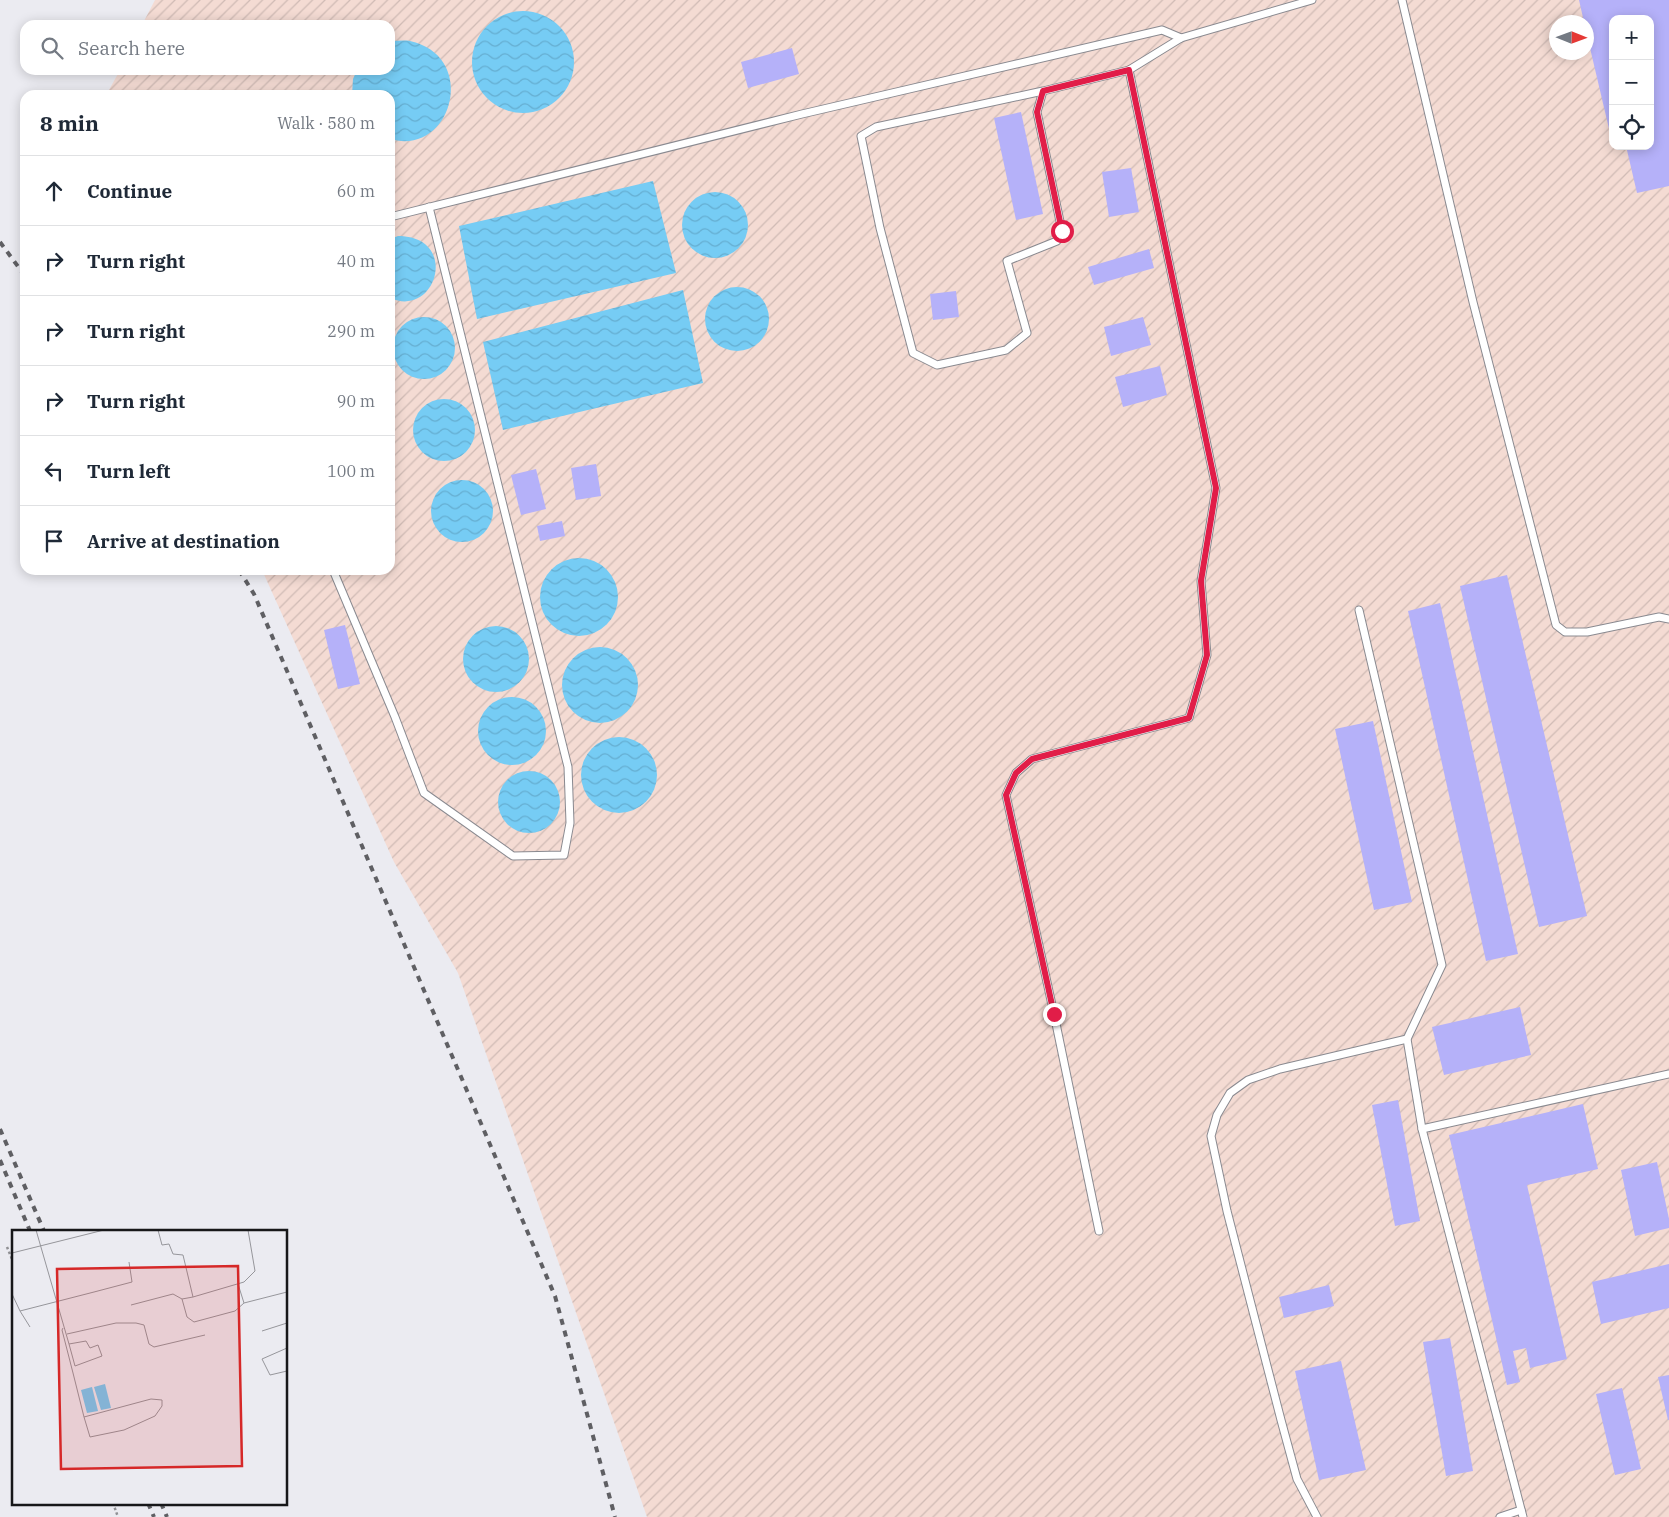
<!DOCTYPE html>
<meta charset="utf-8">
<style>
:root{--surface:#fff;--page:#f6f6f7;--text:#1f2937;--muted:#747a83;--line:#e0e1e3}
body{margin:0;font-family:"IBM Plex Serif",serif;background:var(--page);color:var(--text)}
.controls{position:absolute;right:15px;top:15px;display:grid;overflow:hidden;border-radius:10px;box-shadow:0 2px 12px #0003}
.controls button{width:45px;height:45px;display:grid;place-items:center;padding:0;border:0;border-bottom:1px solid var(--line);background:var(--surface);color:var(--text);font:25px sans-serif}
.compass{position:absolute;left:1549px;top:15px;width:45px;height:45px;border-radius:50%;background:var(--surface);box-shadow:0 2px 12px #0003;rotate:91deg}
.stop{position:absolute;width:15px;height:15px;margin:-11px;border:4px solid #e11d48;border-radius:50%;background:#fff}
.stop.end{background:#e11d48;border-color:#fff;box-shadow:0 1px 5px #0008}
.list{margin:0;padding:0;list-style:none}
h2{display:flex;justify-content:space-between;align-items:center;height:65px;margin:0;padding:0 20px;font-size:21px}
h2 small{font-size:16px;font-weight:400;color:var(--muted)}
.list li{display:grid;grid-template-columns:32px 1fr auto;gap:15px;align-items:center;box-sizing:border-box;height:70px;padding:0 20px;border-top:1px solid var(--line)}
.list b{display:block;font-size:19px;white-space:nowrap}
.list em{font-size:16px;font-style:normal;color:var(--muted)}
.icon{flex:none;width:28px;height:28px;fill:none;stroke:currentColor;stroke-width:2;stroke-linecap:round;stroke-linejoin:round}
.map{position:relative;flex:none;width:1669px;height:1517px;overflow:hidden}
.search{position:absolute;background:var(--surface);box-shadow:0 2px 12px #0003;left:20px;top:20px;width:375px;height:55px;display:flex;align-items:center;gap:12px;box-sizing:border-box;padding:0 18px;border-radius:15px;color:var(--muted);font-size:19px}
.panel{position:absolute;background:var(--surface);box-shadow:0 2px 12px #0003;left:20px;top:90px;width:375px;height:485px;border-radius:15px}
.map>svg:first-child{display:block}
.industrial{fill:url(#industrial-furrows);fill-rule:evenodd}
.water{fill:url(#water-waves)}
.building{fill:#b5b1f9}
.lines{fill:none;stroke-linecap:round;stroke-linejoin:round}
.service-casing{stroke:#8a8a90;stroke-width:9}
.path{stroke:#909094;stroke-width:2.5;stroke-dasharray:2.5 2.5;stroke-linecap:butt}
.service{stroke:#fff;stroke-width:7}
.rail{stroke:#5f5f63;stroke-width:4;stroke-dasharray:6 6;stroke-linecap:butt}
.route{stroke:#e11d48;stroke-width:6}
.inset-road{fill:none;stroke:#96969b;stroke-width:1}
.view{fill:#d62828;fill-opacity:0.15;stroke:#d62828;stroke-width:2.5}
.inset-edge{fill:none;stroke:#171719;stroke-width:2.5}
</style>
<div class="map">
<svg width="1669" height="1517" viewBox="0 0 1669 1517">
<defs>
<pattern id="industrial-furrows" width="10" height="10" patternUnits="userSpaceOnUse" patternTransform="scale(1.25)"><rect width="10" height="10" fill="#f4dbd3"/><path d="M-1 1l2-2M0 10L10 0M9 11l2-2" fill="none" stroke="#d0bbb5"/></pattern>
<pattern id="water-waves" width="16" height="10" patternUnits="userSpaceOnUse" patternTransform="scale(1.25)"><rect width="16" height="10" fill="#76ccf4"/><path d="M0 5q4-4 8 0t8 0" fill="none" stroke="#65aed1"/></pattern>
</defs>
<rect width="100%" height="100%" fill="#ebebf1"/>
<path class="industrial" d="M155,0h1514v1517h-1022l-189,-544 -64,-111 -132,-292h128v-475h-279l-2,-5 11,-20h270v-45h-248zM1613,19h37v127h-37zM1556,22h30v30h-30z"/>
<g class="water">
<circle cx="523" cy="62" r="51"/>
<path d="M391,41c6,0 13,-1 19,0 69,15 43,116 -20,98v-44h-38l1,-16 4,-9h33v-28z"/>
<path d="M653,181l23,92 -199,46 -18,-93z"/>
<circle cx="715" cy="225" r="33"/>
<path d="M398,236c62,0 39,83 -8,62v-59z"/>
<circle cx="737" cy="319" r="32"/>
<path d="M683,290l20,93 -200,47 -20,-88z"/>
<circle cx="424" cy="348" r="31"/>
<circle cx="444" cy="430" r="31"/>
<circle cx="462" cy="511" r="31"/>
<circle cx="579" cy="597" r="39"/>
<circle cx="496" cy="659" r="33"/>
<circle cx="600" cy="685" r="38"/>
<circle cx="512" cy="731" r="34"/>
<circle cx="619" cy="775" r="38"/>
<circle cx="529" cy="802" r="31"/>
</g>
<g class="building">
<path d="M1579,0h90v186l-32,7 -11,-47h24v-127h-37v113l-3,1 -24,-102v-9h-2z"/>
<path d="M792,48l7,26 -51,14 -7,-26z"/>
<path d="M1021,112l22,102 -27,6 -22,-102z"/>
<path d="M1131,168l8,44 -30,5 -7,-45z"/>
<path d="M1149,249l5,19 -60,17 -6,-18z"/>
<path d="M956,291l3,26 -26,3 -3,-26z"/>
<path d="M1143,317l8,28 -40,11 -7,-29z"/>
<path d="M1160,366l7,29 -44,12 -8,-30z"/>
<path d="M596,464l5,32 -25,4 -5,-32z"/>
<path d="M536,469l10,40 -25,6 -10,-40z"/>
<path d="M562,521l3,15 -25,5 -3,-15z"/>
<path d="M1507,575l80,341 -48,11 -79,-341z"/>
<path d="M1440,603l78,351 -32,7 -78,-350z"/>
<path d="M345,625l15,59 -22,5 -14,-59z"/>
<path d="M1373,721l39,181 -38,8 -39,-181z"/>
<path d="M1520,1007l11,48 -87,20 -12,-48z"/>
<path d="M1398,1100l22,121 -25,5 -23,-121z"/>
<path d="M1583,1104l15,65 -71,16 40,174 -37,9 -4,-20 -13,3 7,31 -13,3 -58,-250z"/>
<path d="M1657,1162l12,57v9l-34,8 -14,-66z"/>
<path d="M1669,1264v44l-68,16 -9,-42z"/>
<path d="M1329,1285l5,21 -50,12 -5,-21z"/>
<path d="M1450,1338l23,133 -27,5 -23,-134z"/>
<path d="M1341,1361l25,109 -47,10 -24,-109z"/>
<path d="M1669,1375v45h-1l-10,-43z"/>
<path d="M1622,1388l19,81 -26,6 -19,-81z"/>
</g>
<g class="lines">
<defs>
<g id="service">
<path d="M1402,0l71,302 83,323 9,7h22l72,-15 10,2"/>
<path d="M1043,91l-167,36 -15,9 19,92 33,125 24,12 69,-15 21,-17 -20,-72 50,-20 5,-10 -25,-119 6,-21 86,-21 52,-32 131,-38"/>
<path d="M390,217l412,-103 360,-84 19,8"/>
<path d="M333,570l62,147 29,76 89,63 51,-1 6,-32 -2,-56 -139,-560"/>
<path d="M1359,610l83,355 -35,74 15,90 101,388"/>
<path d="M1422,1129l247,-55"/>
<path d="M1099,1231l-45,-217 -48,-219 10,-22 16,-14 157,-41 18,-63 -6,-74 15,-93 -87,-418"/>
<path d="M1317,1517l-20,-38 -16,-59 -54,-209 -16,-75 6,-21 13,-22 18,-13 32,-11 127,-30"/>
<path d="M1500,1517l21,-7"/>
</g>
</defs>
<use href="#service" class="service-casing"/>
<g class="path">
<path d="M7,1247l7,17"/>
<path d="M113,1503l5,14"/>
</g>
<use href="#service" class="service"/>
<g class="rail">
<path d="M0,242l25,34"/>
<path d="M239,570l15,24 301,702 60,221"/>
<path d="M0,1129l44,102"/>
<path d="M0,1160l30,71"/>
<path d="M148,1503l6,14"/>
<path d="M161,1503l6,14"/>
</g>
</g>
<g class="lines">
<path class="route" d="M1054,1014l-48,-219 10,-22 16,-14 157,-41 18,-63 -6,-74 15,-93 -87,-418 -86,21 -6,21 25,119"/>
</g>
<g transform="translate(12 1230)">
<rect width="275" height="275" fill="#ebebf1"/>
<path d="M93,154l6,24 -10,2 -7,-23zM80,157l6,24 -11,2 -6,-23z" fill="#76ccf4"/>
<path class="inset-road" d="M24,0l33,114 17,-3 4,7 8,-3 4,11 -27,10 -6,-22M146,0l4,15 7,-1 4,10 10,1 10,42M0,23l92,-23M226,54l6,19 43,-11M0,64l8,17 74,-19 38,-10 -3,-20M170,69l5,18 7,5 41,-11 9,-8M119,75l42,-11 9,5 11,-2 51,-15 11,-11 -7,-41M8,81l10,16M51,98l-1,2 11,43 11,44 6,20 34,-7 31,-14 7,-10v-6l-11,-1 -67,18M250,101l25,-8M55,104l49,-11h20l8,2 5,19 5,3 51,-12M275,118l-25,11 8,16 17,-4"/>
<path class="view" d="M226,36l4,200 -181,3 -4,-200z"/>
<rect width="275" height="275" class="inset-edge"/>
</g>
</svg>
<div class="controls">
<button>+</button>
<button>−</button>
<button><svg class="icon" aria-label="locate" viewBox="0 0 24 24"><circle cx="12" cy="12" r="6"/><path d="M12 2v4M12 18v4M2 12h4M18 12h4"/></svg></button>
</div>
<svg class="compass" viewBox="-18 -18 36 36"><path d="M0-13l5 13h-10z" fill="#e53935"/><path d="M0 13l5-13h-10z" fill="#747a83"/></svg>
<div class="stop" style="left:1062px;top:231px"></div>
<div class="stop end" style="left:1054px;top:1014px"></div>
<div class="search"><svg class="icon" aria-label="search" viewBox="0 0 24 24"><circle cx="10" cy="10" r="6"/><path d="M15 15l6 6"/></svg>Search here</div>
<section class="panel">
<h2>8 min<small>Walk · 580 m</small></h2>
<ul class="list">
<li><svg class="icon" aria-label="ahead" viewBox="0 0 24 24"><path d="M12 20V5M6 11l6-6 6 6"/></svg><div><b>Continue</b></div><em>60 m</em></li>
<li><svg class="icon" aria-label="right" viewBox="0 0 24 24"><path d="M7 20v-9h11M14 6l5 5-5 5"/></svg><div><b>Turn right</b></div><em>40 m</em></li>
<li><svg class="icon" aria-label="right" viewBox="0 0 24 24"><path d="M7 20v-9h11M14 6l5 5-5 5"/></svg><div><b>Turn right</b></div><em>290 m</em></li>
<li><svg class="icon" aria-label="right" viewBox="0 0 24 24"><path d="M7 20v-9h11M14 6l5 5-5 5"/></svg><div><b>Turn right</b></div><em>90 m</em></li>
<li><svg class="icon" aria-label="left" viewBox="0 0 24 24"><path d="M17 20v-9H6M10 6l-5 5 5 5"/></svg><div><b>Turn left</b></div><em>100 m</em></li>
<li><svg class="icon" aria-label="arrive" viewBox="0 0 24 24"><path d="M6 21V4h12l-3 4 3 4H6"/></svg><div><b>Arrive at destination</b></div></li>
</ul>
</section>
</div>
